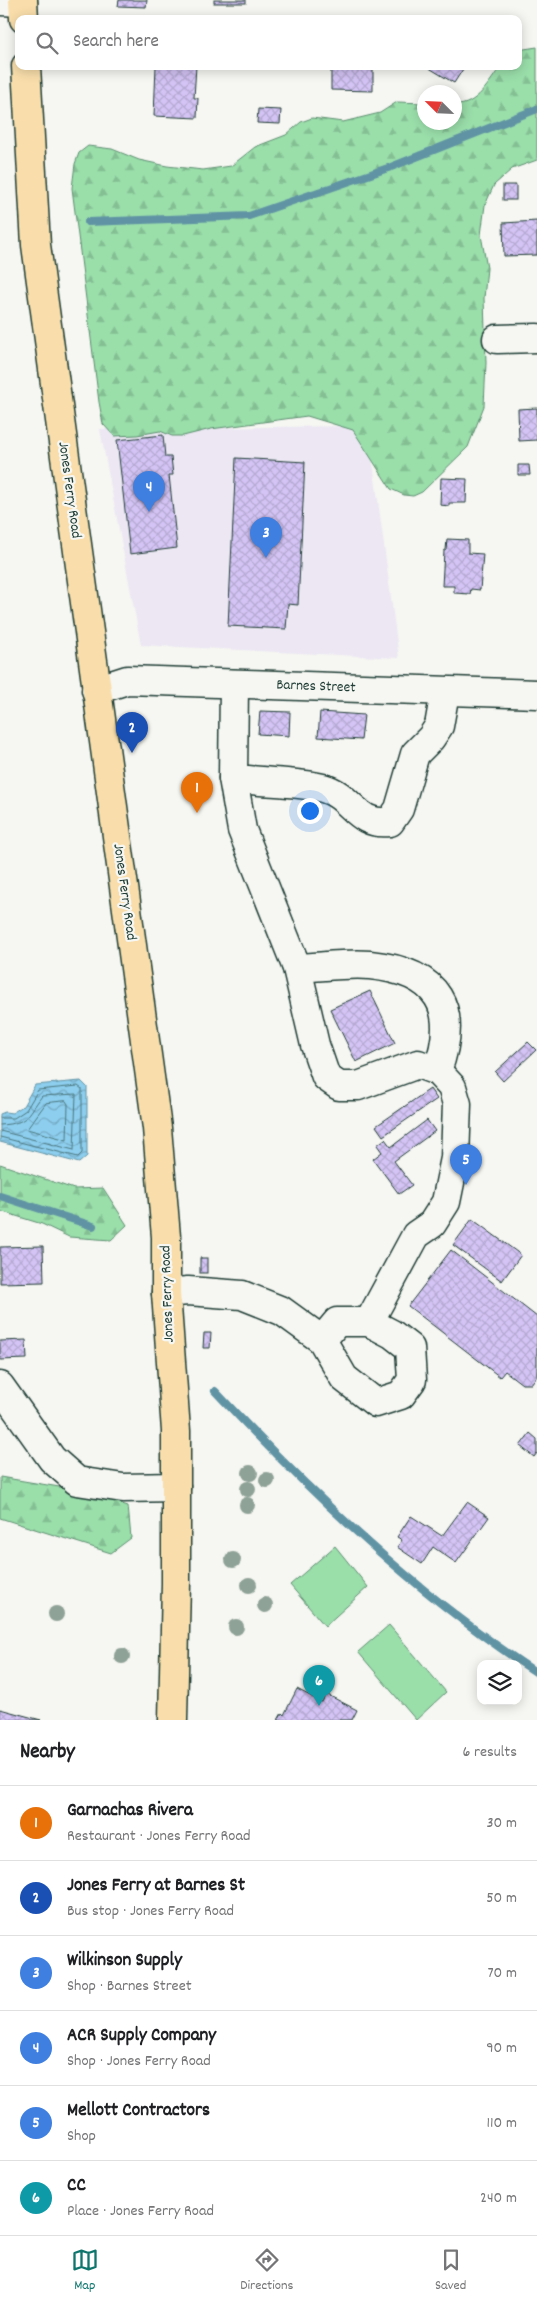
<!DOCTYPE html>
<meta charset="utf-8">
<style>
:root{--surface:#fff;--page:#f6f6f6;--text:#202124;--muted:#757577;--line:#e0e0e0;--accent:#0f766e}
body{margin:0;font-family:Dekko,sans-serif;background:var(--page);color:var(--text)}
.controls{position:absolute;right:15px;bottom:15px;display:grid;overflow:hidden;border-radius:10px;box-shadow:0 2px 12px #0003}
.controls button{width:45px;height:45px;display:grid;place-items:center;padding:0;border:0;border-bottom:1px solid var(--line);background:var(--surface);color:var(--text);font:25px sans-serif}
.compass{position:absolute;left:417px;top:85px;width:45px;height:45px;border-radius:50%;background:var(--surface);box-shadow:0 2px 12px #0003;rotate:294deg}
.you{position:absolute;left:309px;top:810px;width:18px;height:18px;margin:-12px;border:4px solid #fff;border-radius:50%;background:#1a73e8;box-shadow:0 0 0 8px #1a73e833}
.badge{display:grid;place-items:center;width:32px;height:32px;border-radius:50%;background:var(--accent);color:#fff;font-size:16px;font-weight:700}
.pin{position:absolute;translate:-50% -41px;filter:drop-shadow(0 1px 2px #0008)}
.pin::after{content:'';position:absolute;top:26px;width:18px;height:15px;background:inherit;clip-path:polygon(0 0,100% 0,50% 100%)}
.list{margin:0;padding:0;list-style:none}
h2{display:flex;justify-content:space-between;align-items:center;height:65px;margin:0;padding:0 20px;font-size:21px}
h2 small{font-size:16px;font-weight:400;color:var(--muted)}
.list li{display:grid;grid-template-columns:32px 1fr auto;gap:15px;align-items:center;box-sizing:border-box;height:75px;padding:0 20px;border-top:1px solid var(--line)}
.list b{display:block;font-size:19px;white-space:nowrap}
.list p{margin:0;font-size:16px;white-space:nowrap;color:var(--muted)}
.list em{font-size:16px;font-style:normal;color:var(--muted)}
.icon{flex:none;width:28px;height:28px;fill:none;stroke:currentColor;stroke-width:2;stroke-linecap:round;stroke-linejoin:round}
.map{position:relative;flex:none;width:537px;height:1720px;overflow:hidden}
.search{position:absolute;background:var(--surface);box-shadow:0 2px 12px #0003;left:15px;right:15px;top:15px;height:55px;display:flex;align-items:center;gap:12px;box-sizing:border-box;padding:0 18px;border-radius:10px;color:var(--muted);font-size:19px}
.sheet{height:515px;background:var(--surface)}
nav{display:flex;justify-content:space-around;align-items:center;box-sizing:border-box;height:70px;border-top:1px solid var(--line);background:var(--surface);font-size:14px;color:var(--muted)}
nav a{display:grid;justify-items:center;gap:2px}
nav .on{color:var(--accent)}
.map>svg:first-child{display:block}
.built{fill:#ece7f3}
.forest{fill:url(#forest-firs);stroke:#5c8e6f}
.pitch{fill:#9adeaa;stroke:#5c8e6f}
.water{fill:url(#water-waves);stroke:#6194a4}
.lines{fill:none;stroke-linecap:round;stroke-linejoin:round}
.shore{stroke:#4b777e;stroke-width:1}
.stream{stroke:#6194a4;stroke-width:8}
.building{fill:url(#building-cross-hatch);stroke:#1f3d34}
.minor-casing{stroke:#1f3d34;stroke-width:31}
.major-casing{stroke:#1f3d34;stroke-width:31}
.minor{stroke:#f6f6f2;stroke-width:28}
.major{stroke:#f9deab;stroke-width:28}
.tree{fill:#8ea297}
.labels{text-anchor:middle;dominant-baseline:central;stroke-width:4.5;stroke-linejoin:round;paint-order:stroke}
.street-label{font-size:15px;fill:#1f3d34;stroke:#f6f6f2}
</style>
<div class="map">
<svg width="537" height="1720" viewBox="0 0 537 1720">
<defs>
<pattern id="forest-firs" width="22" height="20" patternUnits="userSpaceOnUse" patternTransform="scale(1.25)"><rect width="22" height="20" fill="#9adeaa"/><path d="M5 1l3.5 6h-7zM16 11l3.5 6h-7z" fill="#84bf93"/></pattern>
<pattern id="water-waves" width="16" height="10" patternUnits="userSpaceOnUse" patternTransform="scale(1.25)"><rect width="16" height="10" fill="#8dceee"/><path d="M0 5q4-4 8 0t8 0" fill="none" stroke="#73a8c2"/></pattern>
<pattern id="building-cross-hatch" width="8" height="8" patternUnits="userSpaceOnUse" patternTransform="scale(1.25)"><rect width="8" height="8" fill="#d4c4f5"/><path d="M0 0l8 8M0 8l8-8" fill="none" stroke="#b6a9d3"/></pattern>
</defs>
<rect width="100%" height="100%" fill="#f6f6f2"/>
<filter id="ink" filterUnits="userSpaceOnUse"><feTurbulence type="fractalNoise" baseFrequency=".02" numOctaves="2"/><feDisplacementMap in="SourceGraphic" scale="10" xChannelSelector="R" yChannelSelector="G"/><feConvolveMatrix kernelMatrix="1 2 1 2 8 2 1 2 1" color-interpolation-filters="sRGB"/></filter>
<g filter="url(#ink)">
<path class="built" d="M368,426l31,232 -258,-13 -41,-216z"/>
<g class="forest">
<path d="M537,47v113l-25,9 -18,16 -9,20 -4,30 6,33 -3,30 2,65 -2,43 -16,41 -46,45 -9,4 -9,-1 -13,-6 -38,-59 -46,-14 -96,13 -28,7h-11l-12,-5 -23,4 -23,1 -11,-12 -4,-22 -27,-214 3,-24 4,-11 9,-7 24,3 27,11 28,6 36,4 28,-4 24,-19 31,-12 15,-13 11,-4 31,4 37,-9 17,-11 27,1v19h30l1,-17c22,1 34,-23 46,-39h17v-16z"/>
<path d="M0,1164l74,25 29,-1 24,37 -16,15 -42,-3 -27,-13 -42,-13z"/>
<path d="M0,1477l83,14 45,15 3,32 -20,15 -111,-35z"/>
</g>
<g class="pitch">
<path d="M335,1546l33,41 -43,39 -35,-41z"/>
<path d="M389,1625l57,67 -30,28 -58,-68z"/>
</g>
<path class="water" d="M81,1081l6,6v69l-8,7 -79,-21v-28l5,-2 7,1 11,-7 12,-21z"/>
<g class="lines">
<g class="shore">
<path d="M66,1101l2,3 -1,36 -40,-11 19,-26z"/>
<path d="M0,1118h14l12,-8 12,-20 40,-4 4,3v64l-4,4 -78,-20"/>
<path d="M0,1125c29,-2 26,-8 42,-29l34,-2 -2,56 -74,-19"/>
</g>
<g class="stream">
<path d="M88,222l161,-6 142,-49 146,-58"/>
<path d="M0,1196l93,30"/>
<path d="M215,1391c97,104 203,204 322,282"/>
</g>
</g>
<g class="building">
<path d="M119,0h28l-1,7 -28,-1z"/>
<rect x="214" y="0" width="32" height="3"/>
<path d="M156,66h40l-2,32h4l-1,20 -43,-2z"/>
<path d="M331,66h42v25l-42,-1z"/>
<path d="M426,66h39l-11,17z"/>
<path d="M258,109l23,1 -1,14 -23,-1z"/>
<rect x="503" y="185" width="13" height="15"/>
<path d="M537,221v34l-33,1 -1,-33z"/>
<path d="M537,408v32l-18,1 -1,-32z"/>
<path d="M163,435l2,22h6l2,18h-4l8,73 -47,6 -13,-114z"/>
<path d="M236,458l69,4 -7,143 -10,-1 -2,25 -58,-3z"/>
<path d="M518,465h11l1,10h-12z"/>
<path d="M441,478l26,1 -1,24h-17v3l-9,-1z"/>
<path d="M447,539l21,1v13l15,1 -3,36 -9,-1 -1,5 -16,-1v-7h-12l2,-35 2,-1z"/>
<path d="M260,711l30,1 -1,24 -31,-2z"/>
<path d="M320,712l44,3 -3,25 -43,-3z"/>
<path d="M370,991l25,52 -39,19 -26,-53z"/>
<path d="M528,1042l8,8 -33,31 -8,-9z"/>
<path d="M430,1089l7,10 -54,37 -7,-10z"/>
<path d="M427,1120l8,11 -41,30 18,24 -13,9 -26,-35 9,-7 -5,-7 8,-6 6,8z"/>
<path d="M472,1219l49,36 -19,26 -49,-36z"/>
<path d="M43,1246l1,36 -44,1v-36z"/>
<path d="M451,1250l86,67v59l-6,8h-9l-17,-13 -5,6 -92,-71z"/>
<rect x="200" y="1258" width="7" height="15"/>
<path d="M204,1333h7l-1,15h-7z"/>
<path d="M26,1340l1,19 -27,1v-19z"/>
<path d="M530,1433l7,6v14l-3,4 -14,-11z"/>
<path d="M467,1502l22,15 -33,46 -23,-16 -11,17 -25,-17 5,-7 -5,-3 14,-21 31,20z"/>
<path d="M297,1689l25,13 4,-8 31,16 -5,10h-74l4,-7 2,2z"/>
<path d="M0,1709l41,11h-41z"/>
</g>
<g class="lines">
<defs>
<g id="minor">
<path d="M0,1l23,1"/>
<path d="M497,339l40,-1"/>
<path d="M234,684l-1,94c30,5 61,3 90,10 30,8 32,38 67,34l9,-13 16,-55 16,-16 8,-12 6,-34"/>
<path d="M96,690l31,-10 410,14"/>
<path d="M233,778l9,52 55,138 18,77 11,32 13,9h19l60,-22 19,7 15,16 5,17 -2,54 -9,44 -14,22 -16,11 -47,87"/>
<path d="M297,968c24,-1 50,-5 73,-3 69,7 90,43 67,106"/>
<path d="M166,1293l22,-2 54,4 40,16 40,29 22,38 32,25 25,-8 11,-15 -2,-32 -18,-14 -23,-12h-32l-15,18"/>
<path d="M0,1386l52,73 25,22 46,7 53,-1"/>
</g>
<g id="major">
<path d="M23,0l1,19"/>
<path d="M26,66l10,179 121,883 9,109v56l10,138v152l-3,137"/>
</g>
</defs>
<use href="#minor" class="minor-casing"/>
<use href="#major" class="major-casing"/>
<use href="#minor" class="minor"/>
<use href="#major" class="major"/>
</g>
<g class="tree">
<circle cx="250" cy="1473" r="8"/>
<circle cx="267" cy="1480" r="8"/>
<circle cx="248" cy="1489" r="8"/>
<circle cx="247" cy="1505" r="8"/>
<circle cx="233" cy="1560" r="8"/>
<circle cx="249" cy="1585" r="8"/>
<circle cx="265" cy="1605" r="8"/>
<circle cx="56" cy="1614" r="8"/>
<circle cx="236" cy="1627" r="8"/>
<circle cx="122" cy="1656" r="8"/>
</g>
</g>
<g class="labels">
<g class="street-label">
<text transform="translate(69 490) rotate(82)">Jones Ferry Road</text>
<text transform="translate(316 687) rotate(2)">Barnes Street</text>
<text transform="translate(124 892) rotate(82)">Jones Ferry Road</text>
<text transform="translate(168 1294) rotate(-92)">Jones Ferry Road</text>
</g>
</g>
</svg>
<div class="controls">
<button><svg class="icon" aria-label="layers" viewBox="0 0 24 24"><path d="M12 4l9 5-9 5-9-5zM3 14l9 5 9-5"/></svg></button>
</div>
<svg class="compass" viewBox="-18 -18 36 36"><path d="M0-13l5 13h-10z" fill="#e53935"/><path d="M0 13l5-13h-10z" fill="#757577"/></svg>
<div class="you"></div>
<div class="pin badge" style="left:197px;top:813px;background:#e8710a">1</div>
<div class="pin badge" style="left:132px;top:753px;background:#1a4fb4">2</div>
<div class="pin badge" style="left:266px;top:558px;background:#3f7fe0">3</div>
<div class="pin badge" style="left:149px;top:512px;background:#3f7fe0">4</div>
<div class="pin badge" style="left:466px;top:1185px;background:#3f7fe0">5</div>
<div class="pin badge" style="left:319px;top:1706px;background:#0f9aa8">6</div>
<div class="search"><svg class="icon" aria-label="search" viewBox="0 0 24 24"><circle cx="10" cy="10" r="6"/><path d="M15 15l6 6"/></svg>Search here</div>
</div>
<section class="sheet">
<h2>Nearby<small>6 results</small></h2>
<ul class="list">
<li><span class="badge" style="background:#e8710a">1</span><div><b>Garnachas Rivera</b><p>Restaurant · Jones Ferry Road</p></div><em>30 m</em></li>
<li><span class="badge" style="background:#1a4fb4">2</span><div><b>Jones Ferry at Barnes St</b><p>Bus stop · Jones Ferry Road</p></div><em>50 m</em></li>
<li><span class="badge" style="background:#3f7fe0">3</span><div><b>Wilkinson Supply</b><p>Shop · Barnes Street</p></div><em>70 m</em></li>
<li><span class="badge" style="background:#3f7fe0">4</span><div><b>ACR Supply Company</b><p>Shop · Jones Ferry Road</p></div><em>90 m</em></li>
<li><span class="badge" style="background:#3f7fe0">5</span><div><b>Mellott Contractors</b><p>Shop</p></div><em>110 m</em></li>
<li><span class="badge" style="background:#0f9aa8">6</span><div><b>CC</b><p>Place · Jones Ferry Road</p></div><em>240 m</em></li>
</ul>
</section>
<nav>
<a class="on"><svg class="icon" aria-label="map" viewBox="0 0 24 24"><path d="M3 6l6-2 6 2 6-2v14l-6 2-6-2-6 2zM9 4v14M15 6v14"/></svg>Map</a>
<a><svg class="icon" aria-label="directions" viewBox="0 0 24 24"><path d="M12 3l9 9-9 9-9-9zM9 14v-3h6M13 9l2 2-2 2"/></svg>Directions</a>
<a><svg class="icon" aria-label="saved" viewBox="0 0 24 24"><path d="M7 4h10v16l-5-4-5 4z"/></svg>Saved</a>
</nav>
